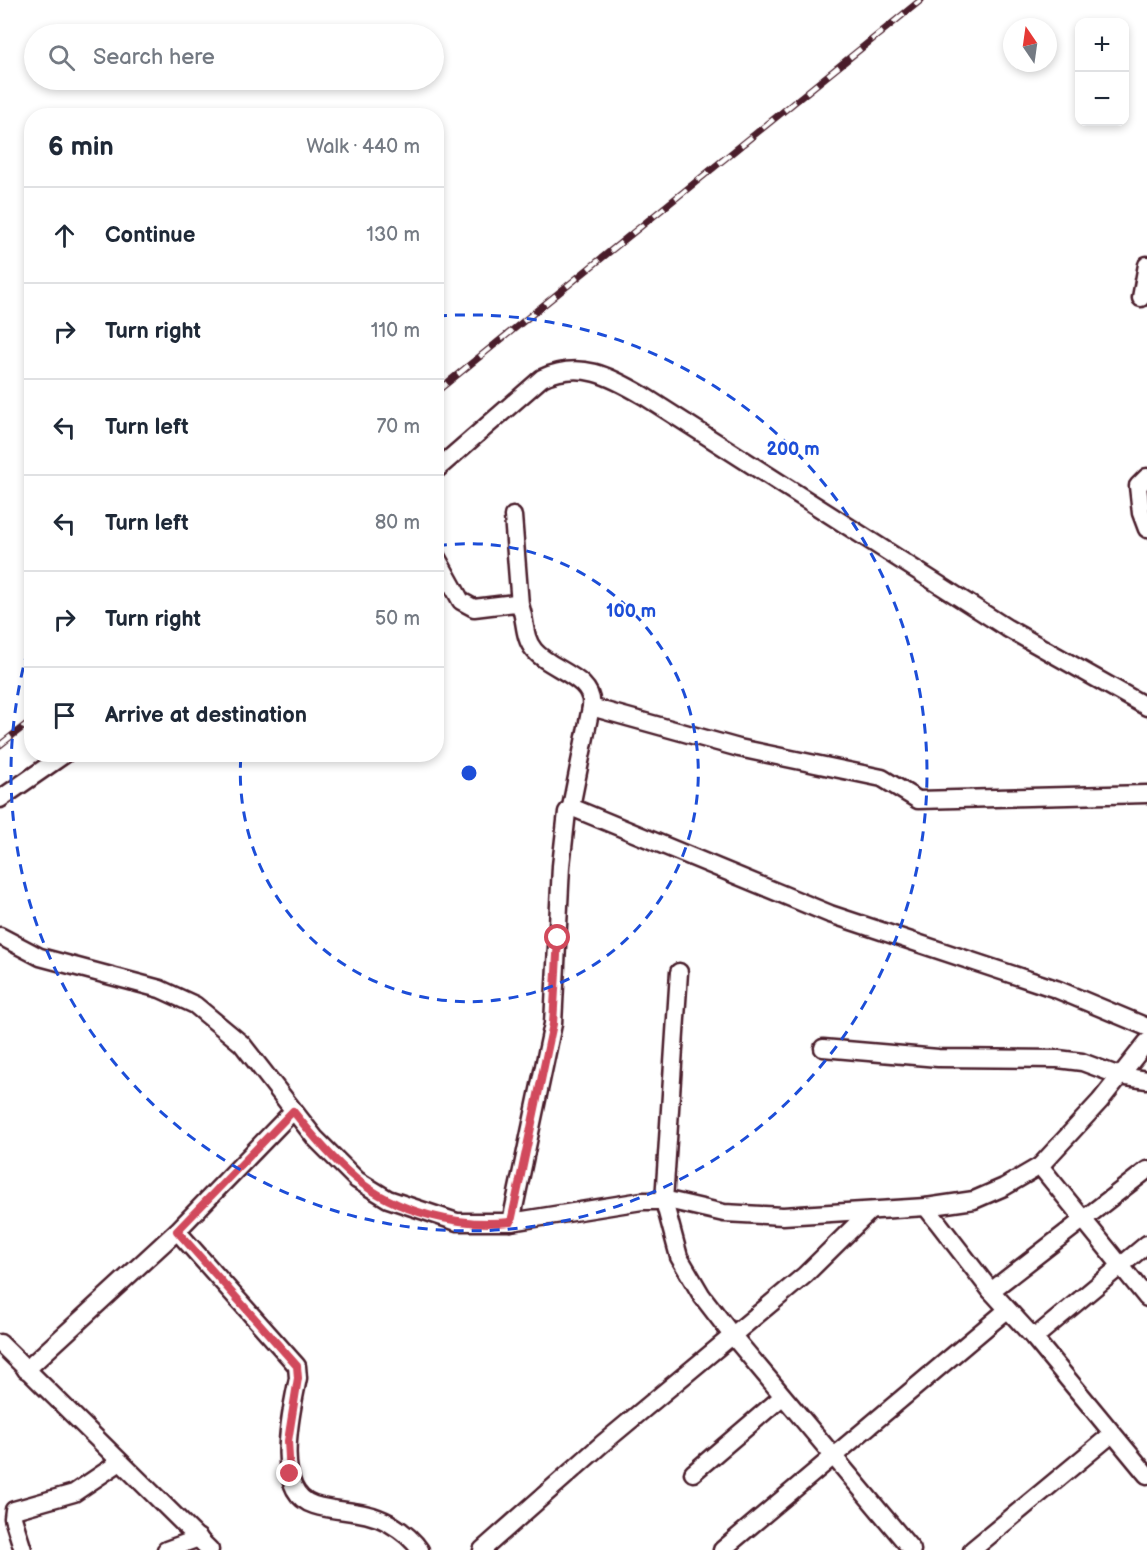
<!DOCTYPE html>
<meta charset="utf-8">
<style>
:root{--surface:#fff;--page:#f2f2f3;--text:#1f2937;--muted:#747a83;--line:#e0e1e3}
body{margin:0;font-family:"Balsamiq Sans",sans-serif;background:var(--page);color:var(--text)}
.controls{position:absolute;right:18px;top:18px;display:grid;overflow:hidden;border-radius:12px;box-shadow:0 3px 9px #0003}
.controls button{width:54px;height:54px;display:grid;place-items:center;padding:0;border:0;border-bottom:2px solid var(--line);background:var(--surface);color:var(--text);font:30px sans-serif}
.compass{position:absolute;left:1003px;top:18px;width:54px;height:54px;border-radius:50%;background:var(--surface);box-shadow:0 3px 9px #0003;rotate:347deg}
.stop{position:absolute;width:18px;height:18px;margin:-14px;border:4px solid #d1495b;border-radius:50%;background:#fff}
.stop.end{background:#d1495b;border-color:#fff;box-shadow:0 2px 6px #0008}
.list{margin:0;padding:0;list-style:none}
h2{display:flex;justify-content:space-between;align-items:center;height:78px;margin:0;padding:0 24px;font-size:26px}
h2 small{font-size:20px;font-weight:400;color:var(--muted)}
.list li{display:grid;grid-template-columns:39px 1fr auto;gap:18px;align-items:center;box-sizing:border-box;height:96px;padding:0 24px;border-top:2px solid var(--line)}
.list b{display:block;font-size:22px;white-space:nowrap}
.list em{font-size:20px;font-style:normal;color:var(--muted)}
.icon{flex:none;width:33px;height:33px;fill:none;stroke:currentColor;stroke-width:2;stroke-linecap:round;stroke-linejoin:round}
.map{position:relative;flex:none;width:1147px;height:1550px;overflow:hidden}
.search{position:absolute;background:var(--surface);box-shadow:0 3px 9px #0003;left:24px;top:24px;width:420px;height:66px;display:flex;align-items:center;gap:15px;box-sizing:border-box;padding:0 21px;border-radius:33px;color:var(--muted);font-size:22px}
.panel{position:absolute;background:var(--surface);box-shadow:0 3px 9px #0003;left:24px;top:108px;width:420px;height:654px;border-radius:24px}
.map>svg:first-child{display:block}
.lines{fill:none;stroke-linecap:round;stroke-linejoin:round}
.minor-casing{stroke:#4a1f2b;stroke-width:21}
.minor{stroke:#fff;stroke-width:16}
.rail-casing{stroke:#4a1f2b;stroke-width:7}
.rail{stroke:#fff;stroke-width:4.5;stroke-dasharray:14;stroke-linecap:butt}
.route{stroke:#d1495b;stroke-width:8}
.ring{fill:none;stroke:#1d4ed8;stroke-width:3;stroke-dasharray:10 8}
.centre{fill:#1d4ed8;stroke:#fff;stroke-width:3}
.ring-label{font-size:18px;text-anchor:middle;font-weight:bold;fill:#1d4ed8;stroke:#fff;stroke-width:4.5;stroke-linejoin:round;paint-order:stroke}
</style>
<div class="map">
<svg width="1147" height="1550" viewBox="0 0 1147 1550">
<rect width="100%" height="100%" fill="#fff"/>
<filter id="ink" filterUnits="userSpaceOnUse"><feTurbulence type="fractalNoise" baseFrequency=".0167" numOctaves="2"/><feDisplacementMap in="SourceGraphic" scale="12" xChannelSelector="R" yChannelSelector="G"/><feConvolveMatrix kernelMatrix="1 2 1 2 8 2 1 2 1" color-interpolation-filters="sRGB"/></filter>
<g filter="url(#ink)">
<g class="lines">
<defs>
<g id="minor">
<path d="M1141,298l6,-33"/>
<path d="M436,470l106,-92c38,-18 68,-2 102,18l363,232 140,79"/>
<path d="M1147,477l-9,9 3,27 6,16"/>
<path d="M513,516l7,89"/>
<path d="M436,556l25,45 13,7 41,-5 5,2c6,15 3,32 14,45 16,20 61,27 57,57l-20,100"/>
<path d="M591,707l148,41 143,30 36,22 229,-6"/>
<path d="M0,799l65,-45"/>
<path d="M0,936l40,21 120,32 35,16 47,39 73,94 42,42 31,19 69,23h54l131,-21h30l52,12 59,3 143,-9 48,-7 30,-13 36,-21 60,-65 47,-59"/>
<path d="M679,972l-15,229 15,56 23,39 30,39 180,215"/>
<path d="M823,1048l115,10 120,1 24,3 38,14 27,4"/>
<path d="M1040,1166l107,132"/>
<path d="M926,1207l65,84 43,47 113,137"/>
<path d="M511,1222l42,-198 8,-158 6,-54 4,-5 259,107 226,75 91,38"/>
<path d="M177,1231l120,135 1,12c-6,30 -27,114 16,127 26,8 50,4 75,18 12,7 23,15 31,27"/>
<path d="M991,1291l156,-121"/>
<path d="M1034,1338l113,-94"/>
<path d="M0,1343l210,207"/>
<path d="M26,1370l151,-139 116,-120"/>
<path d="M693,1473l89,-76"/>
<path d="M23,1550l-10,-32 1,-8 60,-17 46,-31"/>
<path d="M166,1550l33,-12"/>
<path d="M482,1550l120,-106 203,-169 64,-63"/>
<path d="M722,1550l285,-240"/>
<path d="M972,1550l140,-116"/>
</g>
</defs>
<use href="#minor" class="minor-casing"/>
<use href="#minor" class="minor"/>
<defs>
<g id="rail">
<path d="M436,392l485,-392"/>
<path d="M0,745l32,-25"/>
</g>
</defs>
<use href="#rail" class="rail-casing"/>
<use href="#rail" class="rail"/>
</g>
</g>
<g class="lines" filter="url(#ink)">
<path class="route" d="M290,1474l-2,-33 10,-63 -1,-12 -120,-135 116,-120c19,24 39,48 62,67 42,35 103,49 156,44l42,-198 5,-86"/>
</g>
<g class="ring">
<path d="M437 546A229 229 0 1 1 241 755"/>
<path d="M437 316A458 458 0 1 1 31 639"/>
</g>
<circle cx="469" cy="773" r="9" class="centre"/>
<g class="ring-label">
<text x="793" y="455">200 m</text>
<text x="631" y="617">100 m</text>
</g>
</svg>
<div class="controls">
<button>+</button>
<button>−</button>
</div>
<svg class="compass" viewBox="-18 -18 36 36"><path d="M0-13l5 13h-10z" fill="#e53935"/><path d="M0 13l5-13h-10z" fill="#747a83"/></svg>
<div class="stop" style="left:558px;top:938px"></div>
<div class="stop end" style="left:290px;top:1474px"></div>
<div class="search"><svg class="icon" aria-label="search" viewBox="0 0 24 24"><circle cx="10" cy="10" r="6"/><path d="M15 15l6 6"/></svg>Search here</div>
<section class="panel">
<h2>6 min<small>Walk · 440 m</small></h2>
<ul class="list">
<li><svg class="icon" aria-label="ahead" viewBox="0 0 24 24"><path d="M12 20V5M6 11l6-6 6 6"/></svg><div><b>Continue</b></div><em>130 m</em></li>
<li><svg class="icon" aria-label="right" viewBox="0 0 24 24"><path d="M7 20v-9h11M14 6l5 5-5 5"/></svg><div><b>Turn right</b></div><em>110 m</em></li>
<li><svg class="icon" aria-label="left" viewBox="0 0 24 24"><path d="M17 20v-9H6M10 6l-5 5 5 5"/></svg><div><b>Turn left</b></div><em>70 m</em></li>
<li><svg class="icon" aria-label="left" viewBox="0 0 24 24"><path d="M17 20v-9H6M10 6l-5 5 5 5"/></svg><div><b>Turn left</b></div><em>80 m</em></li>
<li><svg class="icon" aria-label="right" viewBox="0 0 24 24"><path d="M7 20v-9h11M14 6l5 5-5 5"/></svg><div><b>Turn right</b></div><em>50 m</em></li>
<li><svg class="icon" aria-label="arrive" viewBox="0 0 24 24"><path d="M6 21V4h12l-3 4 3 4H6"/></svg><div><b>Arrive at destination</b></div></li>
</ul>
</section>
</div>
